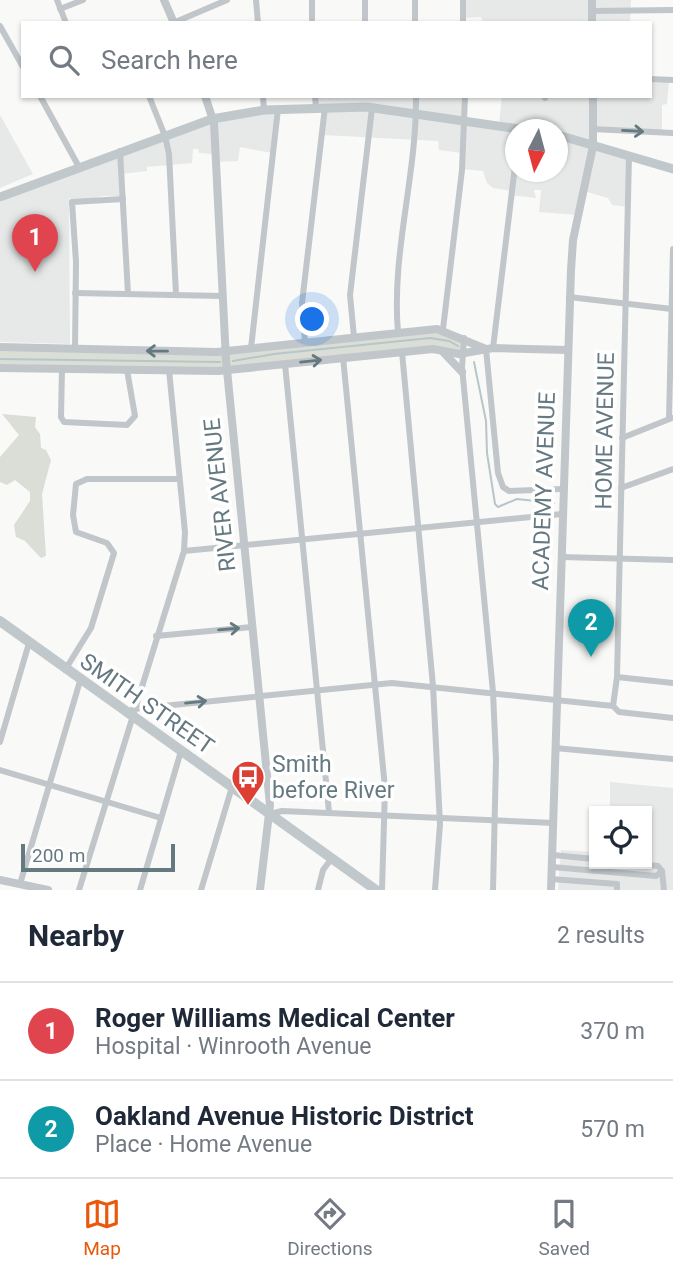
<!DOCTYPE html>
<meta charset="utf-8">
<style>
:root{--surface:#fff;--page:#f6f6f7;--text:#1f2937;--muted:#747a83;--line:#e0e1e3;--accent:#ea580c}
body{margin:0;font-family:Roboto,sans-serif;background:var(--page);color:var(--text)}
.controls{position:absolute;right:21px;bottom:21px;display:grid;overflow:hidden;border-radius:0px;box-shadow:0 2px 5px #0004}
.controls button{width:63px;height:63px;display:grid;place-items:center;padding:0;border:0;border-bottom:2px solid var(--line);background:var(--surface);color:var(--text);font:35px sans-serif}
.compass{position:absolute;left:505px;top:119px;width:63px;height:63px;border-radius:50%;background:var(--surface);box-shadow:0 2px 5px #0004;rotate:186deg}
.scale{position:absolute;left:21px;bottom:18px;width:154px;box-sizing:border-box;padding-left:7px;border:4px solid #657981;border-top:0;font-size:19px;line-height:24px;white-space:nowrap;color:#657981;-webkit-text-stroke:5px #fff;paint-order:stroke}
.you{position:absolute;left:313px;top:320px;width:24px;height:24px;margin:-18px;border:5px solid #fff;border-radius:50%;background:#1a73e8;box-shadow:0 0 0 10px #1a73e833}
.badge{display:grid;place-items:center;width:46px;height:46px;border-radius:50%;background:var(--accent);color:#fff;font-size:23px;font-weight:700}
.pin{position:absolute;translate:-50% -58px;filter:drop-shadow(0 2px 4px #0008)}
.pin::after{content:'';position:absolute;top:37px;width:24px;height:21px;background:inherit;clip-path:polygon(0 0,100% 0,50% 100%)}
.list{margin:0;padding:0;list-style:none}
h2{display:flex;justify-content:space-between;align-items:center;height:91px;margin:0;padding:0 28px;font-size:30px}
h2 small{font-size:23px;font-weight:400;color:var(--muted)}
.list li{display:grid;grid-template-columns:46px 1fr auto;gap:21px;align-items:center;box-sizing:border-box;height:98px;padding:0 28px;border-top:2px solid var(--line)}
.list b{display:block;font-size:26px;white-space:nowrap}
.list p{margin:0;font-size:23px;white-space:nowrap;color:var(--muted)}
.list em{font-size:23px;font-style:normal;color:var(--muted)}
.icon{flex:none;width:38px;height:38px;fill:none;stroke:currentColor;stroke-width:2;stroke-linecap:round;stroke-linejoin:round}
.map{position:relative;flex:none;width:673px;height:890px;overflow:hidden}
.search{position:absolute;background:var(--surface);box-shadow:0 2px 5px #0004;left:21px;right:21px;top:21px;height:77px;display:flex;align-items:center;gap:18px;box-sizing:border-box;padding:0 24px;border-radius:0px;color:var(--muted);font-size:26px}
.sheet{height:287px;background:var(--surface)}
nav{display:flex;justify-content:space-around;align-items:center;box-sizing:border-box;height:98px;border-top:2px solid var(--line);background:var(--surface);font-size:19px;color:var(--muted)}
nav a{display:grid;justify-items:center;gap:4px}
nav .on{color:var(--accent)}
.map>svg:first-child{display:block}
.built{fill:#e7e9e8;fill-rule:evenodd}
.green{fill:#daded6}
.lines{fill:none;stroke-linecap:round;stroke-linejoin:round}
.stream{stroke:#b7c6c8;stroke-width:2}
.minor{stroke:#c0c6c9;stroke-width:6}
.tertiary{stroke:#c0c6c9;stroke-width:8}
.secondary{stroke:#c0c8cb;stroke-width:9}
.primary{stroke:#c0c8cb;stroke-width:10}
.oneway{stroke:#657981}
.labels{text-anchor:middle;dominant-baseline:central;stroke-width:7;stroke-linejoin:round;paint-order:stroke}
.street-label{font-size:23px;fill:#657981;stroke:#fff}
.poi-label{font-size:23px;fill:#657981;stroke:#fff;text-anchor:start}
</style>
<div class="map">
<svg width="673" height="890" viewBox="0 0 673 890">
<rect width="100%" height="100%" fill="#f9f9f7"/>
<g class="built">
<path d="M463,0h168l-1,23h-147l-2,-6 -17,1z"/>
<path d="M650,80l19,1 -2,23 -5,1v27l-66,-2 -3,15 35,10 -1,52 -15,-2 -4,-7 -24,-7 -6,24 -39,-3 2,-22h-7l2,8 -25,-3v-4l-18,-3 -6,-5 -4,-12 -21,-2v-16l-23,-3 -1,-9 -115,-6 1,-28 -9,-2v-9h150v23l34,5 3,-28h148zM516,130h42v42h-42z"/>
<path d="M277,108l-5,45 -32,-6 -2,14 -23,1 -1,-8 -15,-1 -1,-4h-5l-1,14 -45,4v4l-25,3v22h-20l-30,8 -3,-7 1,147 -70,-2v-140l212,-85z"/>
<path d="M0,115l33,59 -33,14z"/>
<path d="M610,782l63,6v102h-115l3,-40 33,2v12h53v-53h-37z"/>
</g>
<g class="green">
<path d="M443,329l21,9 -2,16 -21,-6 -214,22 -227,-6v-18l225,5z"/>
<path d="M2,414l34,3 -1,10 5,7 1,14 5,2 5,10 -9,34 4,62 -5,2 -16,-17 -9,-4 -2,-12 16,-24v-9l-15,-12 -8,5 -7,-3v-25l19,-22z"/>
</g>
<g class="lines">
<g class="stream">
<path d="M0,359l220,3"/>
<path d="M233,361l41,-7 156,-16 19,3 9,5"/>
<path d="M474,362l12,59 1,32 8,51 3,3 19,-8 37,4"/>
</g>
<g class="minor">
<path d="M57,0l9,23"/>
<path d="M256,0l2,23"/>
<path d="M312,0v23"/>
<path d="M365,0v23"/>
<path d="M415,0v23"/>
<path d="M463,0v23"/>
<path d="M60,9l23,-9"/>
<path d="M592,11l81,-1"/>
<path d="M173,23l54,-23"/>
<path d="M0,26l23,41"/>
<path d="M650,79l23,1"/>
<path d="M40,96l39,71"/>
<path d="M149,96l16,40 4,18 7,140"/>
<path d="M263,96l1,14"/>
<path d="M315,96l1,11"/>
<path d="M545,96v2"/>
<path d="M592,129l81,4"/>
<path d="M120,151l8,143"/>
<path d="M75,293l147,3"/>
<path d="M569,297l103,12"/>
<path d="M443,329l19,-159 3,-74"/>
<path d="M398,332c-7,-78 19,-157 18,-236"/>
<path d="M354,337l-4,-42 22,-187"/>
<path d="M464,338l-2,29 31,325 3,68 -3,130"/>
<path d="M305,342l-3,-39 23,-196"/>
<path d="M251,348l27,-239"/>
<path d="M493,348l23,-190"/>
<path d="M75,349l1,-87 -4,-60 51,-3"/>
<path d="M486,349l12,124 5,14 6,4 53,-2"/>
<path d="M402,352l31,334 7,138 -5,66"/>
<path d="M343,357l42,431 -3,102"/>
<path d="M285,364l44,448"/>
<path d="M62,369l-1,48 3,5 63,3 8,-9 -8,-46"/>
<path d="M669,419l4,-170"/>
<path d="M622,438l50,-20"/>
<path d="M621,488l52,-19"/>
<path d="M184,551l378,-37"/>
<path d="M561,557l112,3"/>
<path d="M156,636l96,-9"/>
<path d="M65,670l26,-42 23,-75 -7,-10 -31,-11 -3,-17 3,-31 11,-5h92"/>
<path d="M617,677l56,6"/>
<path d="M613,706l4,-29 12,-521"/>
<path d="M613,706l6,6 54,6"/>
<path d="M133,709l259,-26 221,23"/>
<path d="M0,742l29,-99"/>
<path d="M555,748l118,11"/>
<path d="M0,770l161,48"/>
<path d="M270,814l12,-3 272,12"/>
<path d="M553,855l41,4"/>
<path d="M639,864l19,2 4,5 2,19"/>
<path d="M552,867l104,9 6,-5"/>
<path d="M551,879l66,5v6"/>
<path d="M20,884l60,-203"/>
<path d="M79,890l105,-339 1,-19 -16,-162"/>
<path d="M140,890l41,-139"/>
<path d="M201,890l31,-103"/>
<path d="M318,890l5,-20 9,-12"/>
</g>
<g class="tertiary">
<path d="M164,0l10,23"/>
<path d="M592,0v23"/>
<path d="M205,96l9,27 12,237 44,445 -10,85"/>
<path d="M0,347l217,5 220,-23 49,20"/>
<path d="M444,353l18,19"/>
<path d="M0,368l218,3 215,-22 26,5 34,-6 75,2"/>
<path d="M0,880l48,10"/>
<path d="M551,890l20,-620 2,-30 20,-94v-50"/>
</g>
<g class="secondary">
<path d="M558,135l115,34"/>
<path d="M0,197l212,-78 52,-9 103,-3 159,23"/>
</g>
<path class="primary" d="M0,621l376,269"/>
</g>
<defs><path id="oneway-shaft" d="M-6 0H5M1.5-3L5.5 0L1.5 3" fill="none" stroke-width="1.6" stroke-linecap="round" stroke-linejoin="round" transform="scale(1.75)"/></defs>
<g class="oneway">
<use href="#oneway-shaft" transform="translate(633 131) rotate(3)"/>
<use href="#oneway-shaft" transform="translate(157 351) rotate(-179)"/>
<use href="#oneway-shaft" transform="translate(311 361) rotate(-6)"/>
<use href="#oneway-shaft" transform="translate(229 629) rotate(-5)"/>
<use href="#oneway-shaft" transform="translate(196 702) rotate(-6)"/>
</g>
<defs>
<symbol id="bus-pin" viewBox="-11 -11 22 30"><path d="M0 17L-7.5 6A9.5 9.5 0 1 1 7.5 6Z" fill="#dc4034" stroke="#fff"/><path d="M-5-6H5V4H4V6H2V4H-2V6H-4V4H-5ZM-3.5-4V0h7V-4ZM-3.5 1.2v1.5H-2V1.2ZM2 1.2v1.5H3.5V1.2Z" fill="#fff"/></symbol>
</defs>
<g fill-rule="evenodd">
<use href="#bus-pin" x="229" y="758" width="38" height="52"/>
</g>
<g class="labels">
<g class="street-label">
<text transform="translate(605 431) rotate(-89)">HOME AVENUE</text>
<text transform="translate(544 491) rotate(-88)">ACADEMY AVENUE</text>
<text transform="translate(220 495) rotate(-96)">RIVER AVENUE</text>
<text transform="translate(147 704) rotate(35)">SMITH STREET</text>
</g>
<g class="poi-label">
<text x="272" y="764">Smith<tspan x="272" dy="26">before River</tspan></text>
</g>
</g>
</svg>
<div class="controls">
<button><svg class="icon" aria-label="locate" viewBox="0 0 24 24"><circle cx="12" cy="12" r="6"/><path d="M12 2v4M12 18v4M2 12h4M18 12h4"/></svg></button>
</div>
<svg class="compass" viewBox="-18 -18 36 36"><path d="M0-13l5 13h-10z" fill="#e53935"/><path d="M0 13l5-13h-10z" fill="#747a83"/></svg>
<div class="scale">200 m</div>
<div class="you"></div>
<div class="pin badge" style="left:35px;top:272px;background:#e0444e">1</div>
<div class="pin badge" style="left:591px;top:657px;background:#0f9aa8">2</div>
<div class="search"><svg class="icon" aria-label="search" viewBox="0 0 24 24"><circle cx="10" cy="10" r="6"/><path d="M15 15l6 6"/></svg>Search here</div>
</div>
<section class="sheet">
<h2>Nearby<small>2 results</small></h2>
<ul class="list">
<li><span class="badge" style="background:#e0444e">1</span><div><b>Roger Williams Medical Center</b><p>Hospital · Winrooth Avenue</p></div><em>370 m</em></li>
<li><span class="badge" style="background:#0f9aa8">2</span><div><b>Oakland Avenue Historic District</b><p>Place · Home Avenue</p></div><em>570 m</em></li>
</ul>
</section>
<nav>
<a class="on"><svg class="icon" aria-label="map" viewBox="0 0 24 24"><path d="M3 6l6-2 6 2 6-2v14l-6 2-6-2-6 2zM9 4v14M15 6v14"/></svg>Map</a>
<a><svg class="icon" aria-label="directions" viewBox="0 0 24 24"><path d="M12 3l9 9-9 9-9-9zM9 14v-3h6M13 9l2 2-2 2"/></svg>Directions</a>
<a><svg class="icon" aria-label="saved" viewBox="0 0 24 24"><path d="M7 4h10v16l-5-4-5 4z"/></svg>Saved</a>
</nav>
